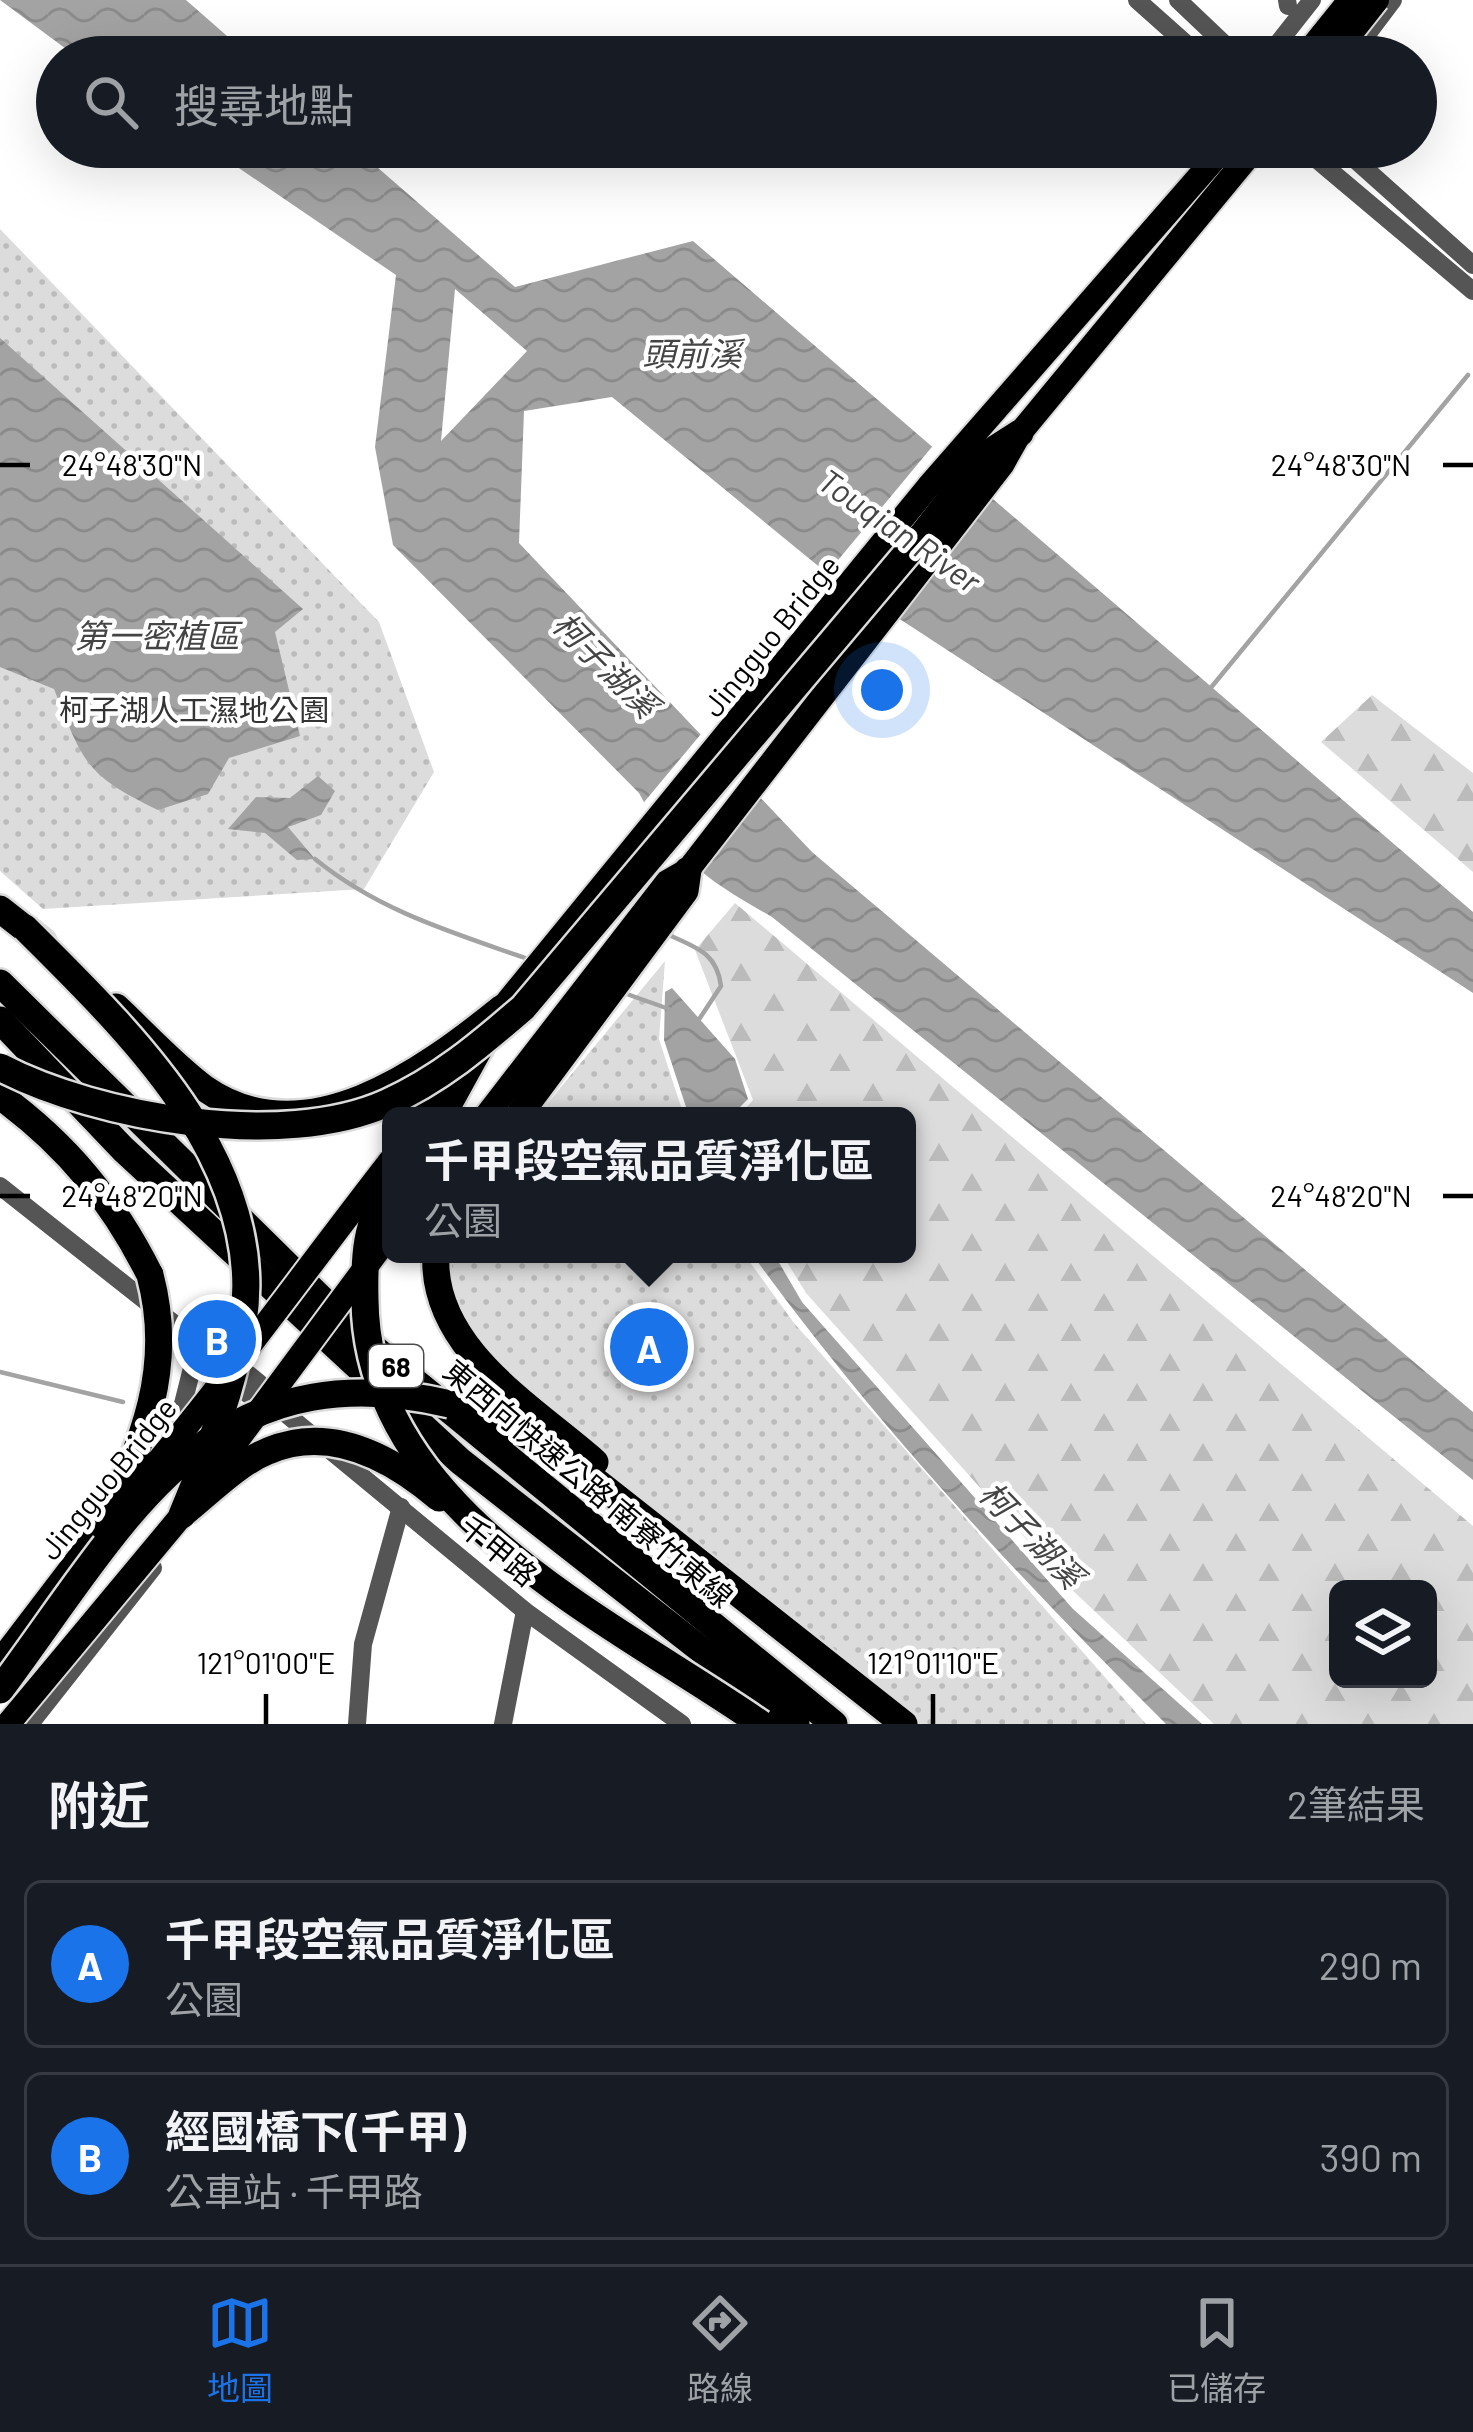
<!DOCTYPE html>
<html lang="zh-TW">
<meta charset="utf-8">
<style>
:root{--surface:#171b24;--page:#242831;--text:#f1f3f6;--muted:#9ea1a6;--line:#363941;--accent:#1a73e8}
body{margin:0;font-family:Barlow,"Noto Sans TC",sans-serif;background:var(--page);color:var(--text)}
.controls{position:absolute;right:36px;bottom:36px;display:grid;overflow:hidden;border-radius:18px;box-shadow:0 12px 48px #0002}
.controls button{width:108px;height:108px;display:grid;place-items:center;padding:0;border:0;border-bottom:3px solid var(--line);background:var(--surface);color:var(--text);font:60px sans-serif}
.you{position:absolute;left:882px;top:690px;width:42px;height:42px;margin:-30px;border:9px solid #fff;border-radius:50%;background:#1a73e8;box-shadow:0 0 0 18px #1a73e833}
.badge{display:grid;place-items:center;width:78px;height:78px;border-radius:50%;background:var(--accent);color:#fff;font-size:39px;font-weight:700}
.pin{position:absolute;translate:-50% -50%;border:6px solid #fff;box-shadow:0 3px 12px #0006}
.popup{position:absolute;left:382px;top:1107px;width:534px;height:156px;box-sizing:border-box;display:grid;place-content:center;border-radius:18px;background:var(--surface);filter:drop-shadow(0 3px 9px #0005);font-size:39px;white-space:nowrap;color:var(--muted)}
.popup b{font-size:45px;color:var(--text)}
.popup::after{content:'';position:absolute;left:50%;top:100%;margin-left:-24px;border:24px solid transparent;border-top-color:var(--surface)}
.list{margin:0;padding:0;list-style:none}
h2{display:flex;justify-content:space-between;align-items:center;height:156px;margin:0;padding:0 48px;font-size:51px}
h2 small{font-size:39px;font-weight:400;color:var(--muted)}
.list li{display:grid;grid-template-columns:78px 1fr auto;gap:36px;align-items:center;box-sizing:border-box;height:168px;margin:0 24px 24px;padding:0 24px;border:3px solid var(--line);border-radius:18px}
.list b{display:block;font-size:45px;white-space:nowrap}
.list p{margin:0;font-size:39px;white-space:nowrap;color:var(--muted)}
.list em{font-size:39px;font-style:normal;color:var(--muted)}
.icon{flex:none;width:66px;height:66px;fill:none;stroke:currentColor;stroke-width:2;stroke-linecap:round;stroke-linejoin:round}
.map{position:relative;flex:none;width:1473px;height:1724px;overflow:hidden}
.search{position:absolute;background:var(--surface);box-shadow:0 12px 48px #0002;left:36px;right:36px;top:36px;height:132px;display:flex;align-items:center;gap:30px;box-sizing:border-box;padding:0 42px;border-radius:66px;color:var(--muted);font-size:45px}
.sheet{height:540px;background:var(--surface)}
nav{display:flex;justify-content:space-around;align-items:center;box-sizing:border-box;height:168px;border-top:3px solid var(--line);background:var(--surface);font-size:33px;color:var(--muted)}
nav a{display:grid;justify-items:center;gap:6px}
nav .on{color:var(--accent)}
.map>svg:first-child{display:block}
.forest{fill:url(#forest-firs);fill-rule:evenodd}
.park{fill:url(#park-dots)}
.water{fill:url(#water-waves);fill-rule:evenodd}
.pier{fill:#fff}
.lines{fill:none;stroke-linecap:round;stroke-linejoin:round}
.stream{stroke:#a3a3a3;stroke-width:4.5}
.major-casing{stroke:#dbdbdb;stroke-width:28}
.highway-casing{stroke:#dbdbdb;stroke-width:32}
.minor{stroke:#555;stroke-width:18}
.major{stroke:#000;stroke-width:24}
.highway{stroke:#000;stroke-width:27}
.major-bridge-casing{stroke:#dbdbdb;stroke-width:28;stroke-linecap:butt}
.highway-bridge-casing{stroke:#dbdbdb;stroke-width:32;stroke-linecap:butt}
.major-bridge{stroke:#000;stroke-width:24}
.highway-bridge{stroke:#000;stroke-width:27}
.ticks{fill:none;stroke:#000;stroke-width:4.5}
.labels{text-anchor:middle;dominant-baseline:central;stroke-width:9;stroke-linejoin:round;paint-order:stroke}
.shield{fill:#fff;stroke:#4c4c4c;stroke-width:3}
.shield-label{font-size:27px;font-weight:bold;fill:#000}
.street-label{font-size:30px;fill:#000;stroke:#fff}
.park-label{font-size:30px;fill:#333;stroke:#fff}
.water-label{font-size:33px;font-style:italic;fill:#444;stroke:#fff}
.ticks-label{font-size:30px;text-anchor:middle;fill:#000;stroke:#fff;stroke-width:9;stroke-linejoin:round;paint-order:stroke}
</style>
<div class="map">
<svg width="1473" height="1724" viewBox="0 0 1473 1724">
<defs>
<pattern id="forest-firs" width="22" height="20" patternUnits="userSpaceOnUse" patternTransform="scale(3)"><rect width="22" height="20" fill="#dcdcdc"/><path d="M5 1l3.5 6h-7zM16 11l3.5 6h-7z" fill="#bbb"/></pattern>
<pattern id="park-dots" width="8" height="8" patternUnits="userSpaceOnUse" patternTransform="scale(3)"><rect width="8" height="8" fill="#dcdcdc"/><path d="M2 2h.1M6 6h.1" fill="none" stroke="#bbb" stroke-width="1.8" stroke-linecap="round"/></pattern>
<pattern id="water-waves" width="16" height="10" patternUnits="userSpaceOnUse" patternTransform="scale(3)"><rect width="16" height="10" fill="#a3a3a3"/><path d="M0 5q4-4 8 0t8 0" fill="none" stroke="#8b8b8b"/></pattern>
</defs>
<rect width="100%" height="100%" fill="#fff"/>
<g class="forest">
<path d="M1372,695l101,78v99l-152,-130z"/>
<path d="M735,903l738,623v198h-259l-145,-137 -263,-294 -24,-39h125v-138h-168l14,-16 -58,-150zM1338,1589h90v90h-90z"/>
</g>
<g class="park">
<path d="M0,229l379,393 55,150 -70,117 -321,20 -43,-38z"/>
<path d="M665,961l-6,78 25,77h-147z"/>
<path d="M453,1254h291l50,69 352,401h-225l-203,-154 -222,-199 -46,-84z"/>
</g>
<g class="water">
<path d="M0,0h186l65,57h-174z"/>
<path d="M208,147h146l161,140 178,-46 780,671v81l-656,-428 -205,-168 -88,14 -5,132 293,309 661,560v68l-701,-563c-63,-36 -98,-58 -133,-124l-246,-248 -18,-98 21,-172zM455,289l72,62 -86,90z"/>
<path d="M0,338l303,271 -28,23 25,104 -71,22 -21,36 -50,16c-73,-35 -75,-48 -104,-121l-54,-22z"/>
<path d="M318,776l17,15 -14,24 -33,12 27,32 -18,1 -32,-27 -37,-4 28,-32 34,1z"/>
<path d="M672,988l63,71 13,40 -17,17h-42l-25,-76 1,-48z"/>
<path d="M752,1254h22l28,48 271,307 129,115h-36c-148,-147 -292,-301 -414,-470z"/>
</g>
<g class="pier">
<path d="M936,442l56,48 -101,131 -67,-44z"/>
<path d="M706,728l55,60 -69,86 -32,-30 -20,-37z"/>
</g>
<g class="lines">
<g class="stream">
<path d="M1209,690l259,-315"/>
<path d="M315,859c64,52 136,73 213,100"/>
<path d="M671,927v9c27,12 46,18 50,50l-25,38"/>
<path d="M624,993l45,16"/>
<path d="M0,1372l123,30"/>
</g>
<defs>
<g id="major">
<path d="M490,1023l438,-536 297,-340"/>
<path d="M422,1116l36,-51"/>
<path d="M486,1116l181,-234 21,-12 314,-405 18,-32 236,-286"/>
<path d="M0,1661l103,-135"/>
</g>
<g id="highway">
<path d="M920,538l64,-82 36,-23"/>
<path d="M0,909l42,33"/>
<path d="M0,983l359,353 475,388"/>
<path d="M116,1007c29,27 57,58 88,81 101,71 220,-17 298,-80"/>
<path d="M0,1020l123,129 337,312 336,263"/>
<path d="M0,1096c67,49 113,105 150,179"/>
<path d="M442,1116l43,-78"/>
<path d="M518,1116l167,-225 3,-21"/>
<path d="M436,1254c-6,94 98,154 159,208"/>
<path d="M455,1406l76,31 42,26 331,261"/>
</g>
</defs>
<use href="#major" class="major-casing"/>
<use href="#highway" class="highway-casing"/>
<g class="minor">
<path d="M1137,0l64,57"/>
<path d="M1178,0l60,57"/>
<path d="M1287,0l1,6"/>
<path d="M1267,57l45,-57"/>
<path d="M1350,57l43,-57"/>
<path d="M1302,147l171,144"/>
<path d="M1341,147l132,118"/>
<path d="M0,1186l186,147 28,40 58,36"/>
<path d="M197,1348c37,13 66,32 88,65l240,198 157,113"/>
<path d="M157,1448l26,-44 14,-56"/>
<path d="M30,1724l123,-156"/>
<path d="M357,1724l6,-80 38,-137"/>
<path d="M503,1724l22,-113"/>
</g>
<use href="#major" class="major"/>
<use href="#highway" class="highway"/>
<defs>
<g id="major-bridge">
<path d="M1304,57l46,-57"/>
<path d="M1332,57l45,-57"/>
<path d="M115,1512c98,-112 184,-234 276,-352"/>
<path d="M8,1724l174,-209 209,-282"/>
</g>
<g id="highway-bridge">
<path d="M25,928c102,102 243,234 218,395 -10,68 -35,129 -61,192"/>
<path d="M0,1067c98,51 283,83 387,36 52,-23 93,-58 136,-95l397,-470"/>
<path d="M391,1187c-26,33 -27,72 -26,113 2,211 248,321 396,424"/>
<path d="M185,1512c25,-20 53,-49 83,-61 63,-27 124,7 171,47"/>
<path d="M103,1526c40,-84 72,-158 47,-251"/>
<path d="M0,1690c125,-167 206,-343 450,-286"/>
</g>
</defs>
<use href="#major-bridge" class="major-bridge-casing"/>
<use href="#highway-bridge" class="highway-bridge-casing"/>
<use href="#major-bridge" class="major-bridge"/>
<use href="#highway-bridge" class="highway-bridge"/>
</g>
<path class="ticks" d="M0,465h30M1443,465h30M0,1196h30M1443,1196h30M266,1694v30M933,1694v30"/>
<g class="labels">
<rect class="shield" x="369" y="1345" width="54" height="42" rx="9"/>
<g class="shield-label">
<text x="396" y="1366">68</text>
</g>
<g class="street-label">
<text transform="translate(770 635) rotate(-51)">Jingguo Bridge</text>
<text transform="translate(107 1478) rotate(-51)">Jingguo Bridge</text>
<text transform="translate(589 1483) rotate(40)">東西向快速公路 南寮竹東線</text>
<text transform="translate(499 1550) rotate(40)">千甲路</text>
</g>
<g class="park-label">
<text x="194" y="709">柯子湖人工濕地公園</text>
</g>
<g class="water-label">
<text x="692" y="353">頭前溪</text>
<text transform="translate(900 530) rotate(35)">Touqian River</text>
<text x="157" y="635">第一密植區</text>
<text transform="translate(606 664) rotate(45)">柯子湖溪</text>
<text transform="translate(1032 1534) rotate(46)">柯子湖溪</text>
</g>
</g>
<g class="ticks-label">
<text x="132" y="476">24°48'30"N</text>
<text x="1341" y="476">24°48'30"N</text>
<text x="132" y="1207">24°48'20"N</text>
<text x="1341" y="1207">24°48'20"N</text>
<text x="266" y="1674">121°01'00"E</text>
<text x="933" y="1674">121°01'10"E</text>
</g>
</svg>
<div class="controls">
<button><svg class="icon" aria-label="layers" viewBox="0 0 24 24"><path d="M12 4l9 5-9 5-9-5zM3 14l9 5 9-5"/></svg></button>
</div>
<div class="you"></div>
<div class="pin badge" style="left:649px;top:1347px">A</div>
<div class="popup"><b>千甲段空氣品質淨化區</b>公園</div>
<div class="pin badge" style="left:217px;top:1339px">B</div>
<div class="search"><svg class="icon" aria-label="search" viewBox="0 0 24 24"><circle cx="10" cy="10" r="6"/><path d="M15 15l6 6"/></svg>搜尋地點</div>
</div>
<section class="sheet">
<h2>附近<small>2筆結果</small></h2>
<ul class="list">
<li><span class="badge">A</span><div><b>千甲段空氣品質淨化區</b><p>公園</p></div><em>290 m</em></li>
<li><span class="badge">B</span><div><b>經國橋下(千甲)</b><p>公車站 · 千甲路</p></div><em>390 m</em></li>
</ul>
</section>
<nav>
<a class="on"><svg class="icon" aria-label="map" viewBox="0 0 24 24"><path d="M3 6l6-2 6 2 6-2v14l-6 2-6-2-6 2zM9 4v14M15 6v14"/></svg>地圖</a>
<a><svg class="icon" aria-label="directions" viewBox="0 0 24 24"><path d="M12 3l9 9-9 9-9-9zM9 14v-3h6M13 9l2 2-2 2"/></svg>路線</a>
<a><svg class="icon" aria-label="saved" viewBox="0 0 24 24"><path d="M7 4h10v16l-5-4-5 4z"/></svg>已儲存</a>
</nav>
